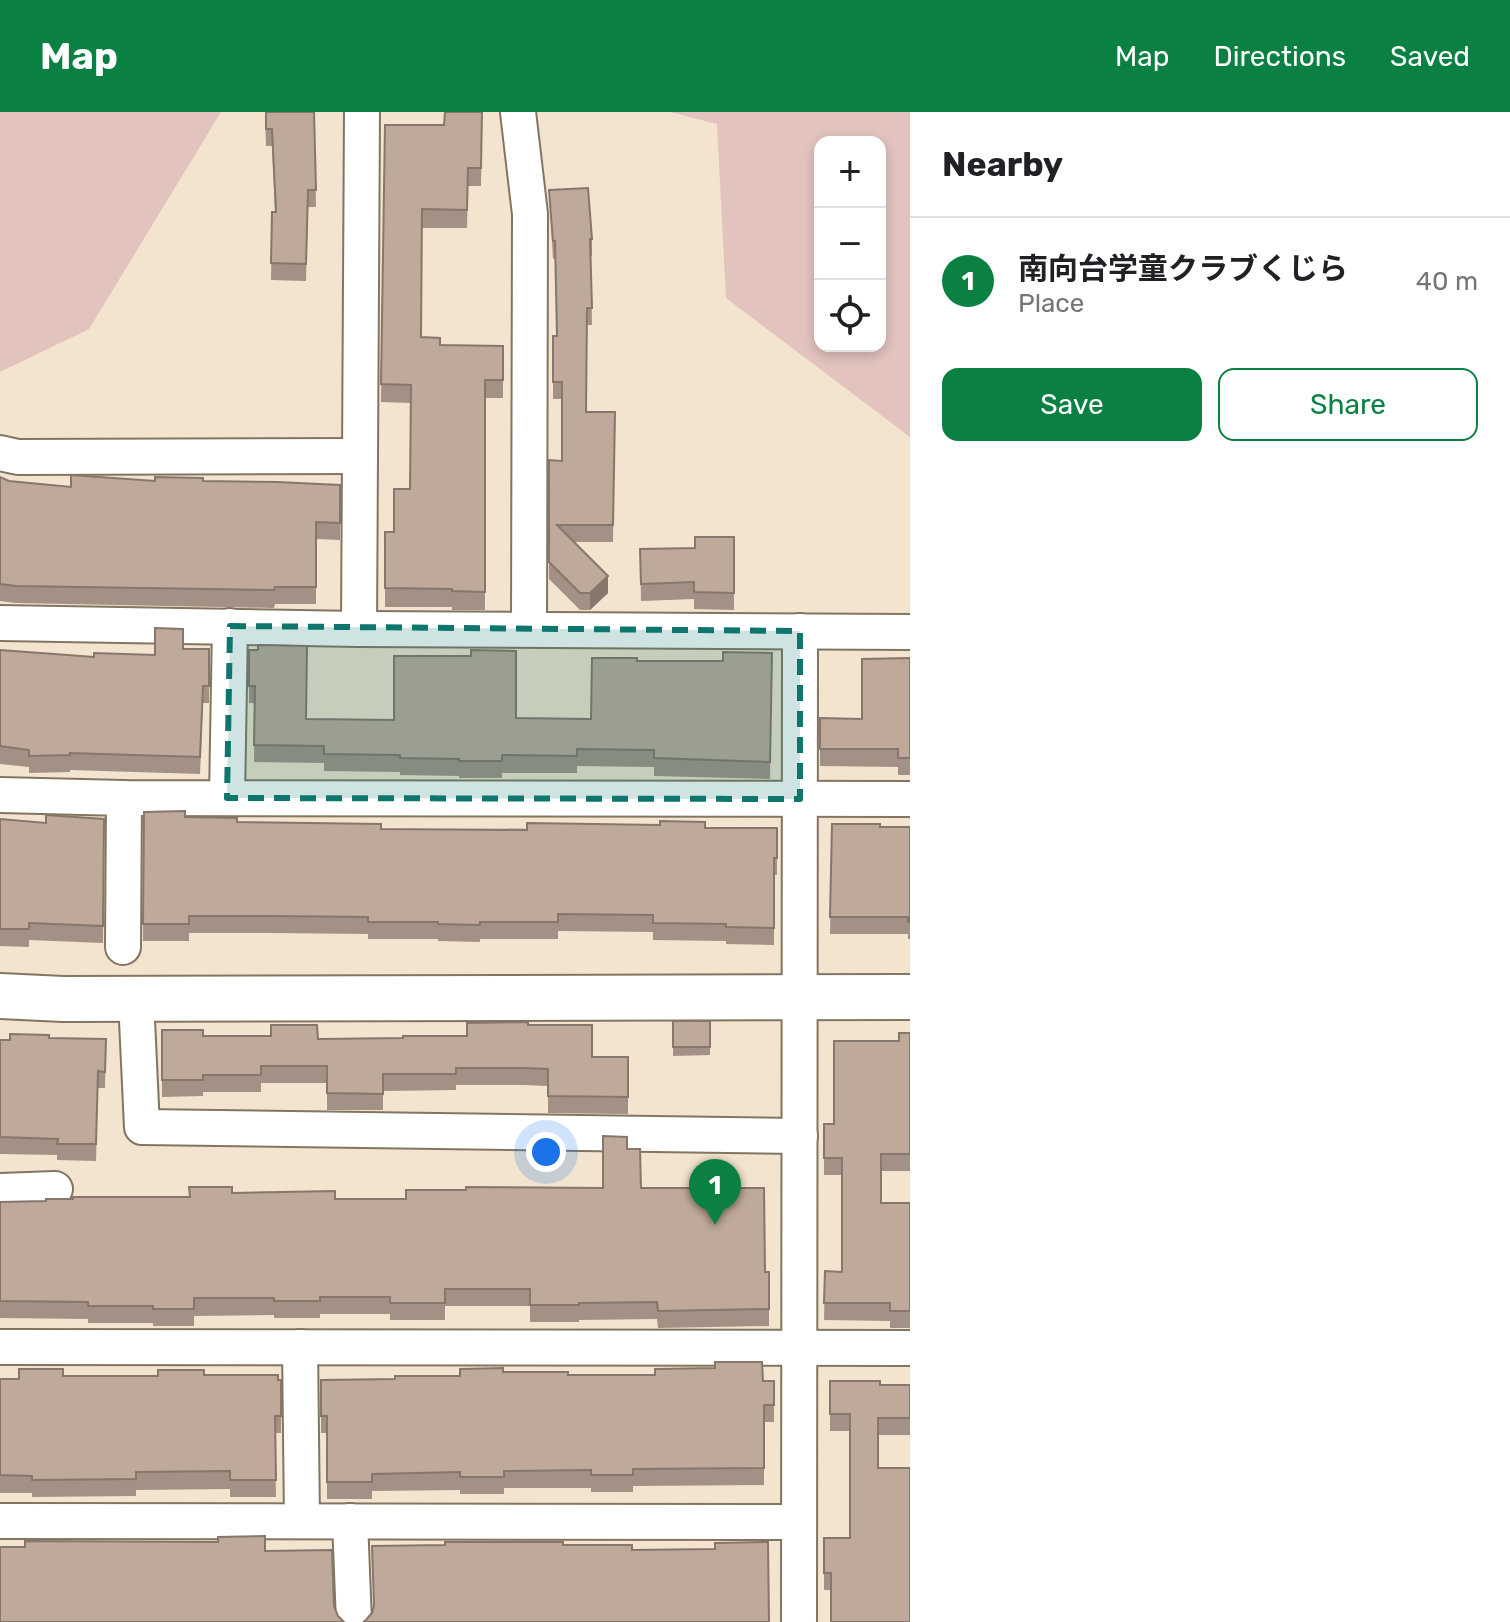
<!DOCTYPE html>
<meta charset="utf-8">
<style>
:root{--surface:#fff;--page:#f2f2f2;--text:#202124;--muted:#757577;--line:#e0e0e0;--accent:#0b8043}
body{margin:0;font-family:Rubik,"Noto Sans JP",sans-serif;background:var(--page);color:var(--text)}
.controls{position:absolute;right:24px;top:24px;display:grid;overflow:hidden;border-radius:16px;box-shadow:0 4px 12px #0003}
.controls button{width:72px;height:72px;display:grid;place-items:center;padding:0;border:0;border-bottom:2px solid var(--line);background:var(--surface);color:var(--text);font:40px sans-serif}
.you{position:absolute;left:546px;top:1040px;width:28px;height:28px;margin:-20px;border:6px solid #fff;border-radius:50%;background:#1a73e8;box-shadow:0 0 0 12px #1a73e833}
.badge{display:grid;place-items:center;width:52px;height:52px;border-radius:50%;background:var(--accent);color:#fff;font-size:26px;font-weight:700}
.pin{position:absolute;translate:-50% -66px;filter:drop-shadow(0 2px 4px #0008)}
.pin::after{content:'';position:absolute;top:42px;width:28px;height:24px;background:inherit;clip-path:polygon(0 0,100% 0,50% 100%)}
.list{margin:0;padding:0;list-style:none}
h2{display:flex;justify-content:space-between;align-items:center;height:104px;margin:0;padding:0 32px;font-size:34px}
h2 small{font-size:26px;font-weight:400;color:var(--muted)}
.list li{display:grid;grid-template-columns:52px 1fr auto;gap:24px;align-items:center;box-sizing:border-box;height:128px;padding:0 32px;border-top:2px solid var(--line)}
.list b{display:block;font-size:30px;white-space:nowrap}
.list p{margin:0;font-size:26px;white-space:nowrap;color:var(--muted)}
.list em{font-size:26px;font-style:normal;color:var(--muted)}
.actions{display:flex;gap:16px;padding:24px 32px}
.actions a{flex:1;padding:18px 0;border:2px solid var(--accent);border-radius:16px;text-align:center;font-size:28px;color:var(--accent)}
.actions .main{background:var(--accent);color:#fff}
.icon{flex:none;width:44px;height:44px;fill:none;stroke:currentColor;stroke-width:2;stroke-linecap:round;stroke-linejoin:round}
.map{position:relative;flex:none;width:910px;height:1510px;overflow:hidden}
header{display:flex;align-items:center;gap:48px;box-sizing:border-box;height:112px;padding:0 40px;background:var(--accent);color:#fff}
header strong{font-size:38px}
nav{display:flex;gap:44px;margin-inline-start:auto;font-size:28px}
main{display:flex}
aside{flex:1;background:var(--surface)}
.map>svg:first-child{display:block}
.green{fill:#e2c3bd;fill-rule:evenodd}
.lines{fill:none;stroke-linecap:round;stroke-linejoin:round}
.street-casing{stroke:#827662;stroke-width:38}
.secondary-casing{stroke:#827662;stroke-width:48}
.street{stroke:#fff;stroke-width:34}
.secondary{stroke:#fff;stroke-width:44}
.wall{fill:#a49185}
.shaded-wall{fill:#86766c}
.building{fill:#bfa99b;stroke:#86766c;stroke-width:2}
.marked{fill:#0f766e;fill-opacity:0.2;stroke:#0f766e;stroke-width:6;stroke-dasharray:16 10;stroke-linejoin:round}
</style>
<header>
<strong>Map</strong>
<nav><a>Map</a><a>Directions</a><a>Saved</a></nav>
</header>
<main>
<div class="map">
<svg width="910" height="1510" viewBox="0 0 910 1510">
<rect width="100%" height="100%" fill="#f2e4ce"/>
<g class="green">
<path d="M0,0h221l-132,217 -89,43z"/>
<path d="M670,0h240v325l-184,-139 -9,-174zM880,30v204h-60v-204z"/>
</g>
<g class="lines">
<defs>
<g id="street">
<path d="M518,0l12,102 -1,415"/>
<path d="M0,341l18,4 342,-1"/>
<path d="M0,511l359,6 551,3"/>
<path d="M359,517l3,-517"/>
<path d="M0,683l124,3 786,1"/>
<path d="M227,686l3,-172"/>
<path d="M123,835l1,-149"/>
<path d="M136,887l6,128 658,9"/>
<path d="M0,1079l55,-2"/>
<path d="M0,1235l910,1"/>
<path d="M300,1235l2,174"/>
<path d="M0,1409l799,1"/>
<path d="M350,1409l4,101"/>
<path d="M799,1510l1,-991"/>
</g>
<path id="secondary" d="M0,884l63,3 847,-2"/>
</defs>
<use href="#street" class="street-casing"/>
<use href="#secondary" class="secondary-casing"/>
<use href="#street" class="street"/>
<use href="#secondary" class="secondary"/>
</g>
<g class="wall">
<path d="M265,0h49l2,95h-8l-2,74 -35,-1 1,-68h3l-3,-66h-6z"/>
<path d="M482,0l-1,74h-13l-1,42h-45l-1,109 19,8 63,1v52h-18v212h-33v-3h-67v-75h9l16,-43 1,-86 -30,-1 4,-277h59z"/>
<path d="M549,78l43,49v17h-1l1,69h-5l-1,87h29l-2,130h-39l34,51 -18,17h-10l-31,-31v-119l13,1v-62h-9v-63h4l-2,-78 -2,1z"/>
<path d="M0,365l9,4 62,6 84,-6 185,4v55l-24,-1v65h-41l-1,4 -258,-5 -16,-2z"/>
<path d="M734,425v73l-40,-1v-10l-53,2 -1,-52 55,-1z"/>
<path d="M183,537h26v54h-6l-3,71 -130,-4v2l-41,1v-6l-29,-3v-114l94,7 61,-2z"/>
<path d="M249,538h9l48,69 88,1 197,-1 46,-58h86l49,-8 -2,126 -116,-3v-9l-77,-1v7h-75v5h-43v-2l-59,-1v-3l-76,-1v-8l-70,-1 1,-59h-6z"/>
<path d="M910,546v117h-12v-8l-78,-1v-48l42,1z"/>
<path d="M144,700l41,5 52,5 144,7 396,-1v47h-3v70l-48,-1v-3l-73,-1v-8l-95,-1v8h-78v3l-42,-1v-2h-70v-5l-97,-1h-82v8h-46z"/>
<path d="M0,707l46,4 58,-4 -1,124 -74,-3v7l-29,-1z"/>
<path d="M832,712l78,3v112h-2v-5h-78z"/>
<path d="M673,909h37v34l-37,1z"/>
<path d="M528,913l64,32h36v57l-80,-1v-27l-24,-1h-68v5l-73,1v19h-56v-27h-66v9h-58v4l-41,1v-67l41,6 115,3 85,-1 64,-2z"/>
<path d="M910,921v138h-29v32h29v125h-20v-7l-66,-1 1,-49 17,1v-97h-18v-51h10l65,-83z"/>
<path d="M49,926l57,1 -1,49h-7l-2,73 -39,-1v-5l-57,-1v-114z"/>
<path d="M627,1037l14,39 124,84h4v54l-111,2 -1,-9 -78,1v2h-49v-16h-85v14h-55v-6h-70v4h-46v-3l-80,1v10h-41v-3h-65v-4l-88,-1v-116l190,-5 42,-4 103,6h71l197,-11z"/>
<path d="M503,1260l271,9v41h-10v63l-131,1v6h-42v-4h-87v6h-44v-4l-88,1v8h-45v-66h-6v-53l74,-1z"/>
<path d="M204,1263l77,5v53h-6l1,64h-46v-8l-94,1v6l-104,1v-4h-32v-114l63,-3z"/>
<path d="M830,1269l50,4h30v50h-32v33l-47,122h-7v-52h26v-107h-20z"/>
</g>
<path class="shaded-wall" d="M608,464v17l-18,17v-17z"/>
<g class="building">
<path d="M266,0h48l2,78h-8l-2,74 -35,-1 1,-51h4l-4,-83h-6z"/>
<path d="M445,0h37l-1,56h-13l-1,42 -45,-1 -1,128 19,1v7l63,1v34h-18v212l-33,-1v-2l-67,-1v-56h9v-43h16l1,-104 -30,-1 4,-259h59z"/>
<path d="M588,76l4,51h-2l2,69h-5l-1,104h29l-2,113h-56l51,51 -18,17h-10l-31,-31v-102l13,1v-79h-9v-46h4l-2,-95h-2l-4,-51z"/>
<path d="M71,363l84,6v-4l48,1v3l74,1 63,3v38l-24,-1v65h-41l-1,3 -258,-4 -16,-2v-107l9,4 62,6z"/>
<path d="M695,425h39v56l-40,-1v-10l-53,2 -1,-35 55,-1z"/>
<path d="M155,516l28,1v20h26v37h-6l-3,71 -130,-4v2l-41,1v-6l-29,-4v-96l94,7v-4l61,2z"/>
<path d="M258,533l49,1 -1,73 88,1v-64h77v-6l45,1v67l73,1h2l1,-61h45v3h86v-9l49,1 -2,109 -116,-4v-8l-77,-1v7l-75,-1v6h-43v-2l-59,-1v-3l-76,-1v-8l-70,-1 1,-59h-6v-36h9z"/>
<path d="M910,546v100h-12v-9h-78v-31l42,1v-60z"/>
<path d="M185,699v6l52,1v4l144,2v5l146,1v-7l133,2v-4l45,1v6h72v30h-3v70l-48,-1v-3l-73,-1v-8l-95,-1v8h-78v3l-42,-1v-2h-70v-5l-97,-1h-82v8h-46l1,-112z"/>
<path d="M46,703l58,4 -1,107 -74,-3v6h-29v-110l46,4z"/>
<path d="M832,712h48v3h30v95h-2v-5h-78z"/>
<rect x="673" y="909" width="37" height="26"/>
<path d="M528,910v3h64v32h36v40l-80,-1v-27l-24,-1h-68v6h-73v20l-56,-1v-27h-66v9h-58v5h-41v-50h41v6h68v-11h46l1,14 85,-1v-2h64v-13z"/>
<path d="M899,921h11v121h-29v49h29v108h-20v-8h-66l1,-32 17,1v-114h-18v-34h10v-83h65z"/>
<path d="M10,922l39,1v3l57,1 -1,33 -7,-1 -2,73h-39l1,-5 -58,-2v-97h10z"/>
<path d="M603,1024l24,1v12h13l1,39h123l1,84h4v37l-111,2 -1,-9 -78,1v2h-49v-16h-85v14h-55v-6h-70v4h-46v-3h-80v11h-41v-3h-65v-4l-88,-1v-99l46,-1v-2h27v-2h117l-1,-10h43v6l103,-2v8h71v-9h60v-3l137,1z"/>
<path d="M715,1250h47l1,19h11v24h-10v63l-131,1v6h-42v-5l-87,1v6h-44v-5l-88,2v8h-45v-66h-6v-36l74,-1v-3h65v-7l43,-1v4h65v3h87v-6l60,-1z"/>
<path d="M19,1257h44v7h95v-6h46v5h74v5h3v36h-6l1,64h-46v-9l-94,1v7l-104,1v-4l-32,-1v-96h19z"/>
<path d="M830,1269h50v4h30v33h-32v50h32v154h-79v-49h-7v-35h26v-124h-20z"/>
<path d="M265,1424v15l67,-1 2,56 4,10 6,6h-344v-75h25v-6l193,1v-5z"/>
<path d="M445,1430h118v3h69v5l83,-1v-6l53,-1 1,80h-406l2,-1 7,-8 2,-8 -2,-59 73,-1z"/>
</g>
<path class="marked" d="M230,514l570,5v168l-573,-1z"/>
</svg>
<div class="controls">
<button>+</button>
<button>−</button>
<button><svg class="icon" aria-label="locate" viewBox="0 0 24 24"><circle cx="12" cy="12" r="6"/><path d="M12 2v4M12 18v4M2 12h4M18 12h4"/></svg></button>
</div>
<div class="you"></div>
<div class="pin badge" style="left:715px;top:1113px">1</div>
</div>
<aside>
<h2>Nearby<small></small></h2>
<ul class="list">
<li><span class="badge">1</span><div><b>南向台学童クラブくじら</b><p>Place</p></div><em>40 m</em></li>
</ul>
<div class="actions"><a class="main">Save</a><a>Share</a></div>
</aside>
</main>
